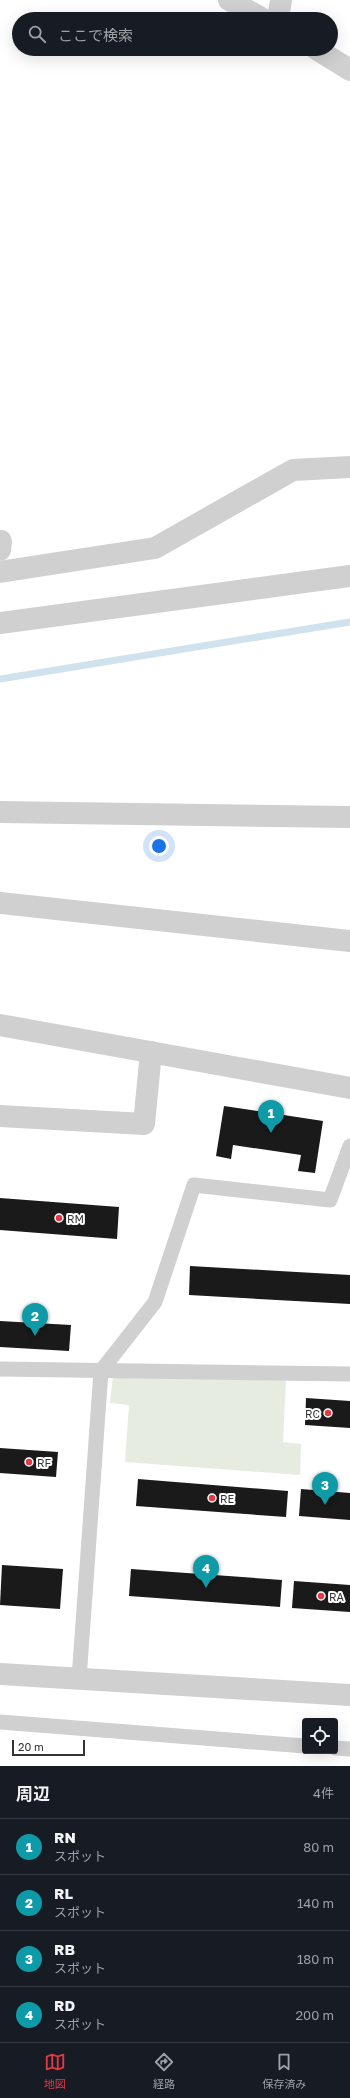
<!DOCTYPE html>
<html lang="ja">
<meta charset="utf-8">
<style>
:root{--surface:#171b24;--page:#242831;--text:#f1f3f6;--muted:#9ea1a6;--line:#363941;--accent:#e63946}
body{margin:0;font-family:"Golos Text","Noto Sans JP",sans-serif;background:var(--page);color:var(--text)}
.controls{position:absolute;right:12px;bottom:12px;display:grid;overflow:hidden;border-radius:4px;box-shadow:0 4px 16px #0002}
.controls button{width:36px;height:36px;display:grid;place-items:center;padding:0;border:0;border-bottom:1px solid var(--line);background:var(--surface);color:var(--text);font:20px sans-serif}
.scale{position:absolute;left:12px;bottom:10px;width:73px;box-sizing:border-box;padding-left:4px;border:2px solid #333;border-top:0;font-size:11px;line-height:14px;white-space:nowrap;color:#333;-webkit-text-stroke:3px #fff;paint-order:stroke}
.you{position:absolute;left:159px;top:846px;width:14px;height:14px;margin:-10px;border:3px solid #fff;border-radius:50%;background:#1a73e8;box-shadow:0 0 0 6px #1a73e833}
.badge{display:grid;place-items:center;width:26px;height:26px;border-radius:50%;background:var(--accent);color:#fff;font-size:13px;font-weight:700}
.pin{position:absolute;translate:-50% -33px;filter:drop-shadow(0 1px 2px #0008)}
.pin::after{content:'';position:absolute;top:21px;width:14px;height:12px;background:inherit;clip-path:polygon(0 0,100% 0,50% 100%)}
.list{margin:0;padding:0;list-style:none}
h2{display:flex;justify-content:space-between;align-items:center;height:52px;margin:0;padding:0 16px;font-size:17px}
h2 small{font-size:13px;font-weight:400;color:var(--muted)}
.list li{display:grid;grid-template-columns:26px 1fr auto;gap:12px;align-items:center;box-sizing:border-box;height:56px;padding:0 16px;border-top:1px solid var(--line)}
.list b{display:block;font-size:15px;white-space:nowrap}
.list p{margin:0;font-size:13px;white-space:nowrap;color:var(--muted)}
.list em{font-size:13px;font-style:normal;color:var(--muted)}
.icon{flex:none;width:22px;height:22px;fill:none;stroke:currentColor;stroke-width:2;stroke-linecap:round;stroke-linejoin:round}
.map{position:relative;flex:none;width:350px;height:1766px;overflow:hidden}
.search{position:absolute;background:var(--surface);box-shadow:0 4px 16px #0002;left:12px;right:12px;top:12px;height:44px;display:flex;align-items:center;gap:10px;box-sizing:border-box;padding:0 14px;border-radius:22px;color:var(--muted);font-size:15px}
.sheet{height:276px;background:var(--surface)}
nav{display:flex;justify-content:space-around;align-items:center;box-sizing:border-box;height:56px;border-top:1px solid var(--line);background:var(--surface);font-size:11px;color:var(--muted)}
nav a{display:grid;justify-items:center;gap:2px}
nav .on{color:var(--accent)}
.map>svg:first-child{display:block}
.park{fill:#e6ecdf}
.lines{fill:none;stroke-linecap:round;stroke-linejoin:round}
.stream{stroke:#cfe2ee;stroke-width:7}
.building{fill:#1a1a1a}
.service{stroke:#d0d0d0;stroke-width:15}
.minor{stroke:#d0d0d0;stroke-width:22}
.tertiary{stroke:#d0d0d0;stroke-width:22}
.poi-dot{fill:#e63946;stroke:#fff;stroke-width:1.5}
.labels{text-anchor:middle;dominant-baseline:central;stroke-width:4;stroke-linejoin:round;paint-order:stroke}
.poi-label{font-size:11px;fill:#333;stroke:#fff;text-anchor:start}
</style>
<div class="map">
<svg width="350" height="1766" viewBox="0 0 350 1766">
<rect width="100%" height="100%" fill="#fff"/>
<path class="park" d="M113,1376l173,4 -3,62 18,2 -1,31 -175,-13 4,-57 -19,-2z"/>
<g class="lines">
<path class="stream" d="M0,679l350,-57"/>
</g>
<g class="building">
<path d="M224,1106l99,15 -8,52 -17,-2 3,-16 -68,-10 -2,14 -15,-3z"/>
<path d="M0,1198l119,9 -2,32 -117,-9z"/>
<path d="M190,1266l160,9v29l-161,-9z"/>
<path d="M0,1321l71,4 -2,26 -69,-4z"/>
<path d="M306,1398l44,3v27l-45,-3z"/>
<path d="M0,1448l58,4 -2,25 -56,-4z"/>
<path d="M138,1479l150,12 -2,26 -150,-11z"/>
<path d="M301,1489l49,4v27l-51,-4z"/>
<path d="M2,1565l61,4 -3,40 -60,-4z"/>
<path d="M131,1569l151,11 -2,27 -151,-11z"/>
<path d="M294,1581l56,4v27l-58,-4z"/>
</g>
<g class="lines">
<g class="service">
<path d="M0,1369l350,5"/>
<path d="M79,1679l22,-308 54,-69 39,-117 136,15 20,-54"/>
<path d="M0,1722l305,24"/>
<path d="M335,1748l15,1"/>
</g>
<g class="minor">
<path d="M278,19l3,-19"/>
<path d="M0,550l1,-9"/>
<path d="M0,572l155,-24 138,-78 57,-3"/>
<path d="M0,623l350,-47"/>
<path d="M0,812l350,5"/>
<path d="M0,903l350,38"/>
<path d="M0,1116l144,8 7,-72"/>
</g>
<g class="tertiary">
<path d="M229,0l34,19"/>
<path d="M316,49l34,21"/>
<path d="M0,1025l350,63"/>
<path d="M0,1674l350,21"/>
</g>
</g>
<g class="poi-dot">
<circle cx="59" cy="1218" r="4"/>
<circle cx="328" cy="1413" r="4"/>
<circle cx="29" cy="1462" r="4"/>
<circle cx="212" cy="1498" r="4"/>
<circle cx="321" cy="1596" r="4"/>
</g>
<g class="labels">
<g class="poi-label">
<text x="67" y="1218">RM</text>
<text x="320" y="1413" text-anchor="end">RC</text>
<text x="37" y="1462">RF</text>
<text x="220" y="1498">RE</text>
<text x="329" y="1596">RA</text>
</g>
</g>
</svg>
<div class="controls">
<button><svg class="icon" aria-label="locate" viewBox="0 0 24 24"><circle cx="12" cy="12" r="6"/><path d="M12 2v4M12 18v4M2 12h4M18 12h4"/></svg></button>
</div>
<div class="scale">20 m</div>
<div class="you"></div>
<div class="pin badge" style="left:271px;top:1133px;background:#0f9aa8">1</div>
<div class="pin badge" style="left:35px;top:1336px;background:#0f9aa8">2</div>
<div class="pin badge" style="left:325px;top:1505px;background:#0f9aa8">3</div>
<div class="pin badge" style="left:206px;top:1588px;background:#0f9aa8">4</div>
<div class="search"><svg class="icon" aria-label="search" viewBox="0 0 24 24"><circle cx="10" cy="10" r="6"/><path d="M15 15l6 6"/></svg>ここで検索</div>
</div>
<section class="sheet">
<h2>周辺<small>4件</small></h2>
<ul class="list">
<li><span class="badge" style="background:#0f9aa8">1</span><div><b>RN</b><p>スポット</p></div><em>80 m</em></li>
<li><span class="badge" style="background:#0f9aa8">2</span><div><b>RL</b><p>スポット</p></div><em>140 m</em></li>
<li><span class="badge" style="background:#0f9aa8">3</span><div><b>RB</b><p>スポット</p></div><em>180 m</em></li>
<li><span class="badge" style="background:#0f9aa8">4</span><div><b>RD</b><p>スポット</p></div><em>200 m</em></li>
</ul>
</section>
<nav>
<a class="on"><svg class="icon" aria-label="map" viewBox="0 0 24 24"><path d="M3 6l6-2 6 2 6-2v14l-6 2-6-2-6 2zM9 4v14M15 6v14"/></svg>地図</a>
<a><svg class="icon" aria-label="directions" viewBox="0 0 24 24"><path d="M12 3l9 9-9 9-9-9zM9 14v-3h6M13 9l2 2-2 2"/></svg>経路</a>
<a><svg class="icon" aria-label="saved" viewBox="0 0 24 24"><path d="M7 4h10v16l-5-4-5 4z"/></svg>保存済み</a>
</nav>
